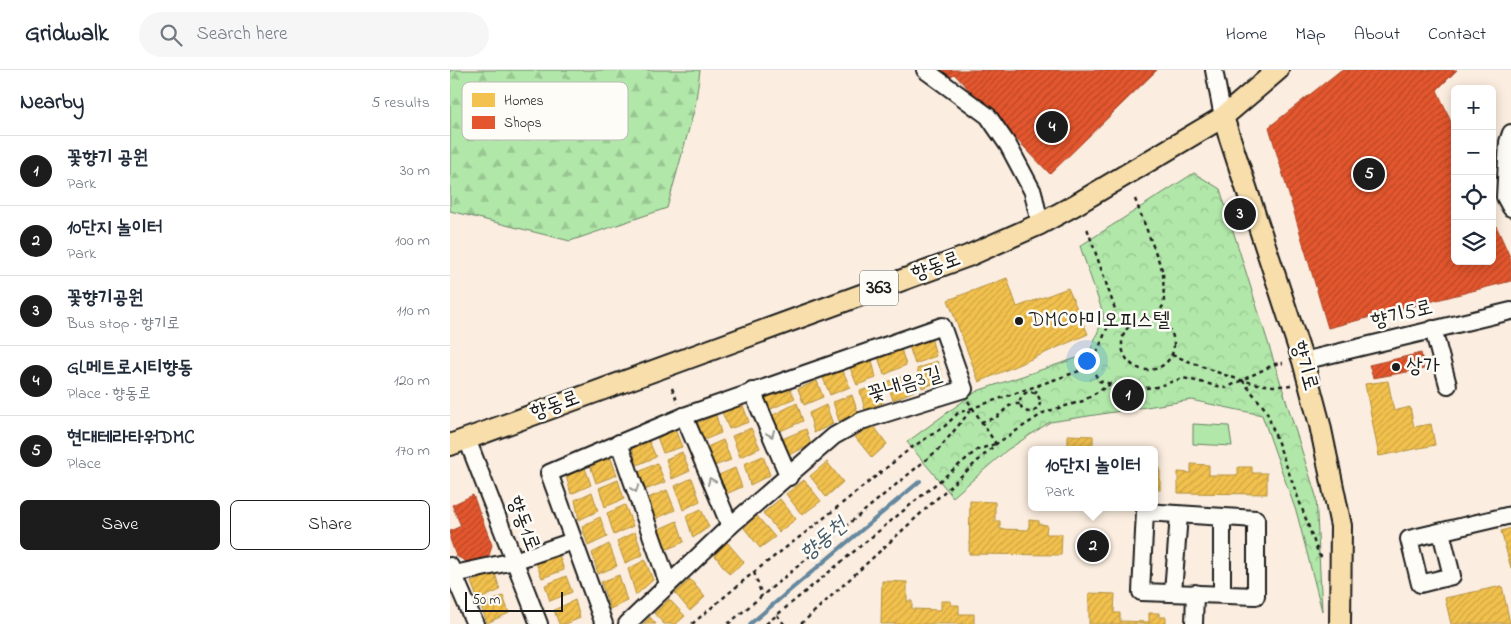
<!DOCTYPE html>
<meta charset="utf-8">
<style>
:root{--surface:#fff;--page:#f6f6f7;--text:#1f2937;--muted:#747a83;--line:#e0e1e3;--accent:#1c1c1c}
body{margin:0;font-family:"Indie Flower","Poor Story",sans-serif;background:var(--page);color:var(--text)}
.controls{position:absolute;right:15px;top:15px;display:grid;overflow:hidden;border-radius:8px;box-shadow:0 2px 12px #0003}
.controls button{width:45px;height:45px;display:grid;place-items:center;padding:0;border:0;border-bottom:1px solid var(--line);background:var(--surface);color:var(--text);font:25px sans-serif}
.scale{position:absolute;left:15px;bottom:12px;width:98px;box-sizing:border-box;padding-left:5px;border:2px solid #1c1c1c;border-top:0;font-size:14px;line-height:18px;white-space:nowrap;color:#1c1c1c;-webkit-text-stroke:4px #fdfcf7;paint-order:stroke}
.you{position:absolute;left:636px;top:290px;width:18px;height:18px;margin:-12px;border:4px solid #fff;border-radius:50%;background:#1a73e8;box-shadow:0 0 0 8px #1a73e833}
.badge{display:grid;place-items:center;width:32px;height:32px;border-radius:50%;background:var(--accent);color:#fff;font-size:16px;font-weight:700}
.pin{position:absolute;translate:-50% -50%;border:2px solid #fff;box-shadow:0 1px 5px #0006}
.popup{position:absolute;left:578px;top:376px;width:130px;height:65px;box-sizing:border-box;display:grid;place-content:center;border-radius:8px;background:var(--surface);filter:drop-shadow(0 1px 4px #0005);font-size:16px;white-space:nowrap;color:var(--muted)}
.popup b{font-size:19px;color:var(--text)}
.popup::after{content:'';position:absolute;left:50%;top:100%;margin-left:-10px;border:10px solid transparent;border-top-color:var(--surface)}
.list{margin:0;padding:0;list-style:none}
h2{display:flex;justify-content:space-between;align-items:center;height:65px;margin:0;padding:0 20px;font-size:21px}
h2 small{font-size:16px;font-weight:400;color:var(--muted)}
.list li{display:grid;grid-template-columns:32px 1fr auto;gap:15px;align-items:center;box-sizing:border-box;height:70px;padding:0 20px;border-top:1px solid var(--line)}
.list b{display:block;font-size:19px;white-space:nowrap}
.list p{margin:0;font-size:16px;white-space:nowrap;color:var(--muted)}
.list em{font-size:16px;font-style:normal;color:var(--muted)}
.actions{display:flex;gap:10px;padding:15px 20px}
.actions a{flex:1;padding:11px 0;border:1px solid var(--accent);border-radius:8px;text-align:center;font-size:18px;color:var(--accent)}
.actions .main{background:var(--accent);color:#fff}
.icon{flex:none;width:28px;height:28px;fill:none;stroke:currentColor;stroke-width:2;stroke-linecap:round;stroke-linejoin:round}
.map{position:relative;flex:none;width:1061px;height:554px;overflow:hidden}
header{display:flex;align-items:center;gap:30px;box-sizing:border-box;height:70px;padding:0 25px;background:var(--surface);border-bottom:1px solid var(--line)}
header strong{font-size:24px}
nav{display:flex;gap:28px;margin-inline-start:auto;font-size:18px}
.search{width:350px;height:45px;background:var(--page);display:flex;align-items:center;gap:12px;box-sizing:border-box;padding:0 18px;border-radius:28px;color:var(--muted);font-size:19px}
main{display:flex}
aside{flex:1;background:var(--surface)}
.map>svg:first-child{display:block}
.forest{fill:url(#forest-firs);stroke:#668262}
.park{fill:url(#park-crowns);stroke:#668262}
.pitch{fill:#b1e7a9;stroke:#668262}
.homes{fill:url(#homes-hatch);stroke:#b2903f}
.shops{fill:url(#shops-hatch);stroke:#a84529}
.lines{fill:none;stroke-linecap:round;stroke-linejoin:round}
.stream{stroke:#65889f;stroke-width:4}
.minor-casing{stroke:#1c1c1c;stroke-width:20}
.major-casing{stroke:#1c1c1c;stroke-width:24}
.path{stroke:#1c1c1c;stroke-width:2.5;stroke-dasharray:4 4;stroke-linecap:butt}
.minor{stroke:#fdfcf7;stroke-width:16}
.major{stroke:#f8deab;stroke-width:20}
.oneway{stroke:#989794}
.poi-dot{fill:#1c1c1c;stroke:#fdfcf7;stroke-width:2}
.labels{text-anchor:middle;dominant-baseline:central;stroke-width:5;stroke-linejoin:round;paint-order:stroke}
.shield{fill:#fdfcf7;stroke:#605f5e;stroke-width:1}
.shield-label{font-size:20px;font-weight:bold;fill:#1c1c1c}
.street-label{font-size:21px;fill:#1c1c1c;stroke:#fdfcf7}
.poi-label{font-size:21px;fill:#1c1c1c;stroke:#fdfcf7;text-anchor:start}
.water-label{font-size:22px;font-style:italic;fill:#475b68;stroke:#fdfcf7}
.key{fill:#fdfcf7;stroke:#bab9b5;stroke-width:1}
.key-label{font-size:14px;fill:#1c1c1c}
</style>
<header>
<strong>Gridwalk</strong>
<div class="search"><svg class="icon" aria-label="search" viewBox="0 0 24 24"><circle cx="10" cy="10" r="6"/><path d="M15 15l6 6"/></svg>Search here</div>
<nav><a>Home</a><a>Map</a><a>About</a><a>Contact</a></nav>
</header>
<main>
<aside>
<h2>Nearby<small>5 results</small></h2>
<ul class="list">
<li><span class="badge">1</span><div><b>꽃향기 공원</b><p>Park</p></div><em>30 m</em></li>
<li><span class="badge">2</span><div><b>10단지 놀이터</b><p>Park</p></div><em>100 m</em></li>
<li><span class="badge">3</span><div><b>꽃향기공원</b><p>Bus stop · 향기로</p></div><em>110 m</em></li>
<li><span class="badge">4</span><div><b>GL메트로시티향동</b><p>Place · 향동로</p></div><em>120 m</em></li>
<li><span class="badge">5</span><div><b>현대테라타워DMC</b><p>Place</p></div><em>170 m</em></li>
</ul>
<div class="actions"><a class="main">Save</a><a>Share</a></div>
</aside>
<div class="map">
<svg width="1061" height="554" viewBox="0 0 1061 554">
<defs>
<pattern id="forest-firs" width="22" height="20" patternUnits="userSpaceOnUse" patternTransform="scale(1.25)"><rect width="22" height="20" fill="#b1e7a9"/><path d="M5 1l3.5 6h-7zM16 11l3.5 6h-7z" fill="#98c691"/></pattern>
<pattern id="park-crowns" width="20" height="18" patternUnits="userSpaceOnUse" patternTransform="scale(1.25)"><rect width="20" height="18" fill="#b1e7a9"/><path d="M2 6a3 3 0 1 1 6 0M12 15a3 3 0 1 1 6 0" fill="none" stroke="#98c691"/></pattern>
<pattern id="homes-hatch" width="6" height="6" patternUnits="userSpaceOnUse" patternTransform="scale(1.25)"><rect width="6" height="6" fill="#f2c14e"/><path d="M-1 1l2-2M0 6l6-6M5 7l2-2" fill="none" stroke="#cfa544"/></pattern>
<pattern id="shops-hatch" width="6" height="6" patternUnits="userSpaceOnUse" patternTransform="scale(1.25)"><rect width="6" height="6" fill="#e4572e"/><path d="M-1 1l2-2M0 6l6-6M5 7l2-2" fill="none" stroke="#b84726"/></pattern>
</defs>
<rect width="100%" height="100%" fill="#fbeddf"/>
<filter id="ink" filterUnits="userSpaceOnUse"><feTurbulence type="fractalNoise" baseFrequency=".02" numOctaves="2"/><feDisplacementMap in="SourceGraphic" scale="10" xChannelSelector="R" yChannelSelector="G"/><feConvolveMatrix kernelMatrix="1 2 1 2 8 2 1 2 1" color-interpolation-filters="sRGB"/></filter>
<g filter="url(#ink)">
<path class="forest" d="M0,0h250l-5,37 -28,101 -97,33 -120,-30z"/>
<path class="park" d="M744,103l26,16 96,307 6,115 -25,-97 -35,-99 -71,-15 -141,22 -43,28 -54,47 -46,-55 70,-51 112,-37 15,-38 -24,-70z"/>
<path class="pitch" d="M743,354l36,2 3,20 -39,-2z"/>
<g class="homes">
<path d="M557,208l10,29 51,-19 20,46 -109,48 -31,-82z"/>
<path d="M481,267l5,19 -21,8 -6,-18z"/>
<path d="M451,279l5,16 -22,10 -6,-18z"/>
<path d="M422,290l4,18 -19,7 -7,-17z"/>
<path d="M487,291l6,19 -21,8 -5,-19z"/>
<path d="M393,301l7,16 -20,8 -7,-17z"/>
<path d="M459,304l5,17 -21,9 -6,-18z"/>
<path d="M367,311l6,16 -19,8 -6,-16z"/>
<path d="M938,311l6,30 16,-4 4,20 17,-3 4,21 -56,11 -14,-72z"/>
<path d="M338,315l7,13 -26,12 -5,-14z"/>
<path d="M428,315l6,17 -19,8 -5,-19z"/>
<path d="M402,325l6,18 -19,8 -6,-19z"/>
<path d="M292,333l7,19 -20,7 -7,-17z"/>
<path d="M347,333l6,18 -25,11 -7,-16z"/>
<path d="M376,335l7,19 -19,9 -5,-20z"/>
<path d="M266,345l5,18 -17,7 -7,-17z"/>
<path d="M423,355l14,19 -15,14 -17,-21z"/>
<path d="M224,357l8,20 -19,6 -7,-19z"/>
<path d="M301,358l9,20 -20,9 -8,-21z"/>
<path d="M356,359l5,16 -23,10 -6,-16z"/>
<path d="M618,365l25,1v14h-25z"/>
<path d="M198,369l8,18 -19,8 -5,-18z"/>
<path d="M273,370l8,20 -17,6 -7,-19z"/>
<path d="M232,382l8,19 -18,8 -6,-20z"/>
<path d="M160,386l7,19 -21,8 -6,-18z"/>
<path d="M313,386l7,19 -20,10 -6,-21z"/>
<path d="M377,392l16,20 -17,15 -16,-21z"/>
<path d="M207,393l8,19 -20,8 -6,-18z"/>
<path d="M741,394l18,1v10h29v-8h14v6h15v21l-89,-1v-21l13,1z"/>
<path d="M135,398l6,17 -20,9 -5,-18z"/>
<path d="M285,398l7,19 -16,7 -7,-19z"/>
<rect x="704" y="398" width="6" height="22"/>
<path d="M242,408l8,23 -17,9 -8,-24z"/>
<path d="M168,410l6,19 -19,8 -6,-19z"/>
<path d="M354,410l17,21 -19,14 -16,-21z"/>
<path d="M217,420l8,20 -20,9 -7,-21z"/>
<path d="M142,422l6,19 -19,9 -4,-20z"/>
<path d="M330,429l16,20 -17,13 -16,-19z"/>
<path d="M520,431l25,1v19h5v8l29,1v-10l10,1v3l8,1 -1,9h16l-1,21 -92,-1z"/>
<path d="M175,435l8,21 -19,9 -7,-22z"/>
<path d="M251,439l8,18 -16,11 -7,-22z"/>
<path d="M307,446l18,21 -15,11 -16,-20z"/>
<path d="M150,447l7,20 -19,9 -6,-20z"/>
<path d="M227,451l7,21 -19,8 -6,-21z"/>
<path d="M1061,458v40l-10,-37z"/>
<path d="M185,462l8,23 -18,8 -8,-22z"/>
<path d="M276,471l18,21 -15,12 -16,-21z"/>
<path d="M159,474l8,22 -19,8 -6,-21z"/>
<path d="M109,485l5,15 -22,8 -6,-15z"/>
<path d="M195,490l8,20 -17,15 -8,-26z"/>
<path d="M45,503l5,17 -22,10 -7,-18z"/>
<path d="M169,505l8,26 -17,8 -9,-27z"/>
<path d="M116,506l6,16 -22,9 -5,-16z"/>
<path d="M240,509l15,18 -15,14 -15,-18z"/>
<path d="M432,511l25,1v19h5v8l29,1v-9h10v4h8v9h15v10h-93z"/>
<path d="M1052,516l8,37 -59,1 -6,-26z"/>
<path d="M639,523l26,1 -1,19h6v8l29,1v-9h10v4h7v7h-77z"/>
<path d="M53,526l6,17 -22,10 -6,-17z"/>
<path d="M219,529l16,17 -9,8h-12l-10,-11z"/>
<path d="M125,530l5,18 -14,6h-7l-5,-14z"/>
<path d="M200,547l6,7h-13z"/>
</g>
<g class="shops">
<path d="M486,0h221l-107,104 -96,-100 -8,7z"/>
<path d="M891,0h116l-20,20 18,41v130h37v-44l19,42v22l-183,47 -59,-201z"/>
<path d="M971,283l3,16 -51,9 -4,-13z"/>
<path d="M23,425l19,50 -3,11 -22,6 -11,-6 -6,-17v-8l11,-5 -9,-21z"/>
</g>
<g class="lines">
<path class="stream" d="M300,554l170,-143"/>
<defs>
<g id="minor">
<path d="M475,0l63,46 20,29 25,47 7,32"/>
<path d="M764,0l9,47"/>
<path d="M1061,63l-3,9 -3,55 6,11"/>
<path d="M983,259l15,56"/>
<path d="M853,291l208,-50"/>
<path d="M302,321l37,86"/>
<path d="M234,346l46,110"/>
<path d="M17,369l72,185"/>
<path d="M169,373l49,140"/>
<path d="M695,442l111,7v77l-115,-4z"/>
<path d="M772,447v77"/>
<path d="M991,462l11,44 -32,8 -11,-45 102,-24"/>
<path d="M0,496l25,58"/>
<path d="M0,505l64,-14 59,-20"/>
<path d="M723,522l6,-77"/>
<path d="M154,554l-55,-151 135,-57 258,-90 22,63 -103,32 -27,15 -104,90 -103,98"/>
<path d="M744,554l1,-31"/>
</g>
<g id="major">
<path d="M773,47l80,244 17,64 21,101 -1,98"/>
<path d="M0,375l518,-189 72,-32 35,-19 148,-88 55,-47"/>
</g>
</defs>
<use href="#minor" class="minor-casing"/>
<use href="#major" class="major-casing"/>
<g class="path">
<path d="M685,129l28,73 1,32 -9,15"/>
<circle cx="698" cy="274" r="26"/>
<path d="M722,285c34,12 82,36 119,30"/>
<path d="M641,297l8,14 35,8 22,-2 27,-9 43,10 49,-24 8,-1"/>
<path d="M792,310l24,30 53,145 5,3"/>
<path d="M222,318l6,15"/>
<circle cx="580" cy="332" r="10"/>
<path d="M585,324l4,-9"/>
<path d="M518,331l28,43"/>
<path d="M531,352c6,-2 13,-3 17,-6 9,-7 10,-13 22,-12"/>
<path d="M304,502l8,24"/>
<path d="M327,545l7,9"/>
<path d="M242,554l62,-52 60,-46 97,-78 34,-22 13,-13 133,-46 24,-58 -28,-81"/>
<path d="M278,554l211,-175 33,-40"/>
<path d="M316,554l211,-174 18,-6"/>
<path d="M351,554l195,-180 49,-32 38,-11 29,-18"/>
</g>
<use href="#minor" class="minor"/>
<use href="#major" class="major"/>
</g>
<defs><path id="oneway-chevron" d="M-2-3.5L2.5 0L-2 3.5" fill="none" stroke-width="1.6" stroke-linecap="round" stroke-linejoin="round" transform="scale(1.25)"/></defs>
<g class="oneway">
<use href="#oneway-chevron" transform="translate(321 364) rotate(67)"/>
<use href="#oneway-chevron" transform="translate(261 411) rotate(-113)"/>
<use href="#oneway-chevron" transform="translate(185 419) rotate(71)"/>
</g>
</g>
<g class="poi-dot">
<circle cx="569" cy="251" r="5"/>
<circle cx="946" cy="297" r="5"/>
</g>
<g class="labels">
<rect class="shield" x="410" y="200.5" width="38" height="35" rx="4"/>
<g class="shield-label">
<text x="429" y="218">363</text>
</g>
<g class="street-label">
<text transform="translate(486 197) rotate(-20)">향동로</text>
<text transform="translate(952 245) rotate(-14)">향기5로</text>
<text transform="translate(854 296) rotate(74)">향기로</text>
<text transform="translate(455 315) rotate(-17)">꽃내음3길</text>
<text transform="translate(105 336) rotate(-20)">향동로</text>
<text transform="translate(73 454) rotate(69)">향동1로</text>
</g>
<g class="poi-label">
<text x="579" y="251">DMC아미오피스텔</text>
<text x="956" y="297">상가</text>
</g>
<g class="water-label">
<text transform="translate(374 470) rotate(-40)">향동천</text>
</g>
</g>
<rect x="12" y="12" width="166" height="58" rx="8" class="key"/>
<rect x="22" y="23" width="23" height="14" fill="#f2c14e"/>
<rect x="22" y="46" width="23" height="13" fill="#e4572e"/>
<g class="key-label">
<text x="54" y="35">Homes</text>
<text x="54" y="57">Shops</text>
</g>
</svg>
<div class="controls">
<button>+</button>
<button>−</button>
<button><svg class="icon" aria-label="locate" viewBox="0 0 24 24"><circle cx="12" cy="12" r="6"/><path d="M12 2v4M12 18v4M2 12h4M18 12h4"/></svg></button>
<button><svg class="icon" aria-label="layers" viewBox="0 0 24 24"><path d="M12 4l9 5-9 5-9-5zM3 14l9 5 9-5"/></svg></button>
</div>
<div class="scale">50 m</div>
<div class="you"></div>
<div class="pin badge" style="left:678px;top:325px">1</div>
<div class="pin badge" style="left:643px;top:476px">2</div>
<div class="popup"><b>10단지 놀이터</b>Park</div>
<div class="pin badge" style="left:790px;top:144px">3</div>
<div class="pin badge" style="left:602px;top:57px">4</div>
<div class="pin badge" style="left:919px;top:104px">5</div>
</div>
</main>
